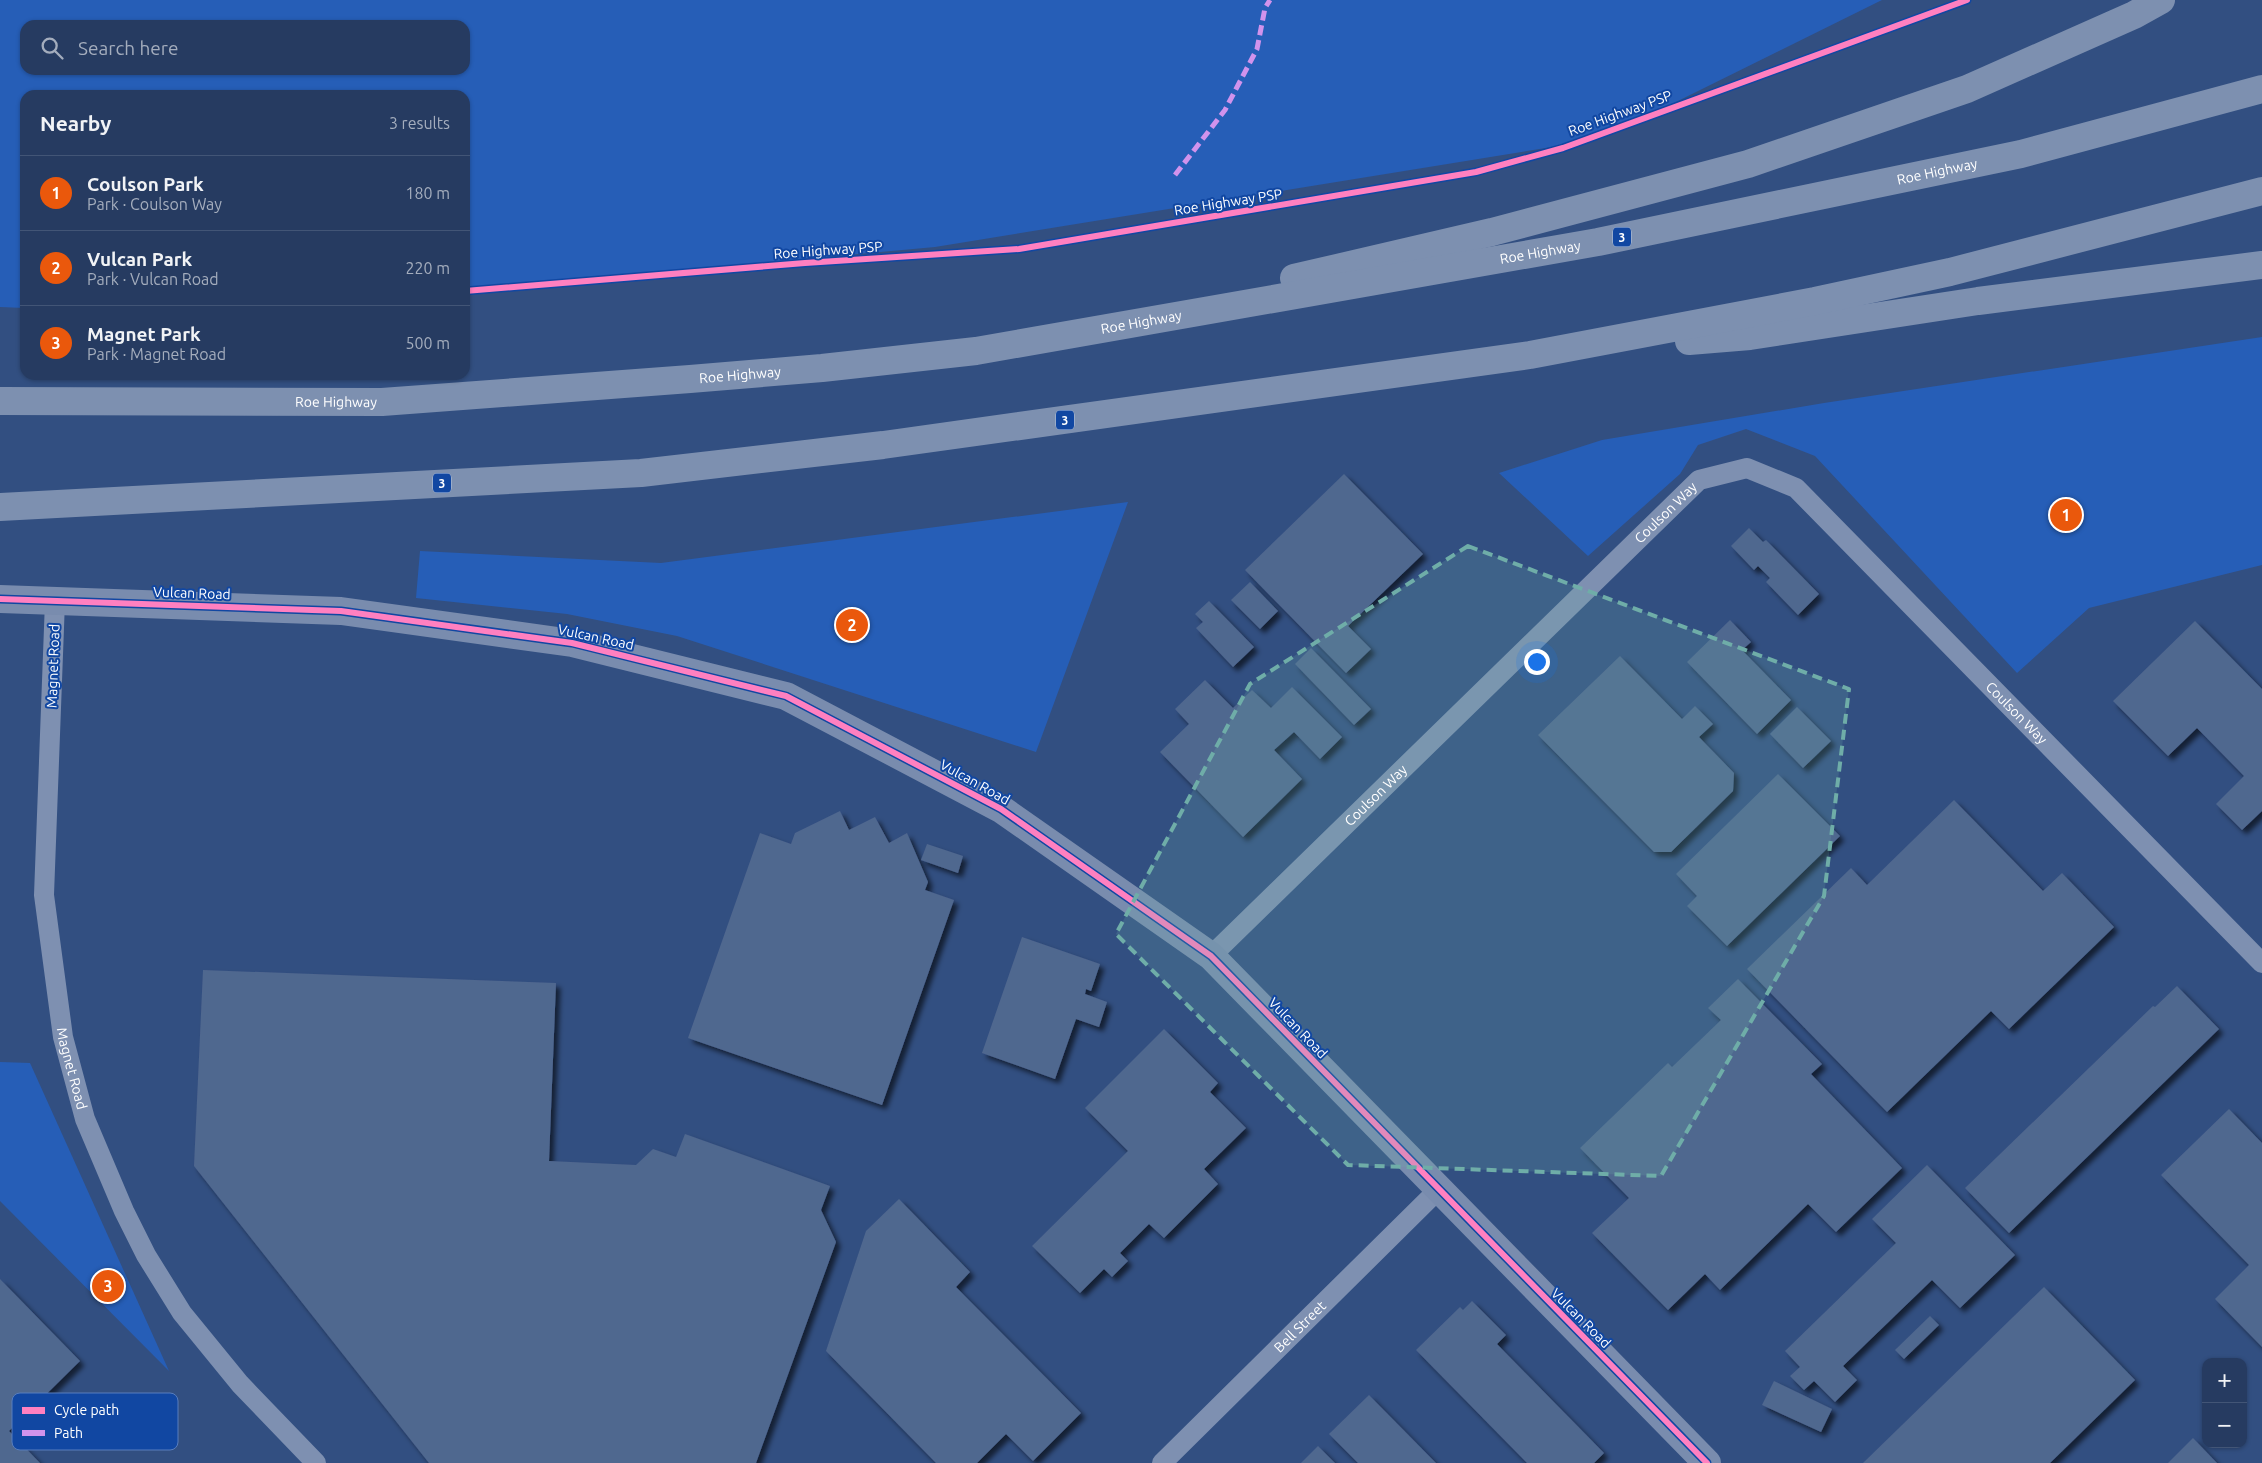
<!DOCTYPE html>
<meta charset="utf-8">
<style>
:root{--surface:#263b61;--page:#32466a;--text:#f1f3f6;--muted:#a4adbd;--line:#425576;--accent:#ea580c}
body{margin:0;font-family:Ubuntu,sans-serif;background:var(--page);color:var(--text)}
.controls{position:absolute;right:15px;bottom:15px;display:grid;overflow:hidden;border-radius:10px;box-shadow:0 1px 4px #0004}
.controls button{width:45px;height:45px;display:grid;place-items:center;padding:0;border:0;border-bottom:1px solid var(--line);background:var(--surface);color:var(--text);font:25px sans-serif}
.you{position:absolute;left:1536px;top:661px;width:18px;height:18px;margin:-12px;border:4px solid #fff;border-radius:50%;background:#1a73e8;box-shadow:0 0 0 8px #1a73e833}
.badge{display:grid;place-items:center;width:32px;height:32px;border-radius:50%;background:var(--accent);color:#fff;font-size:16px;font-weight:700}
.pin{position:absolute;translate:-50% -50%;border:2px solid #fff;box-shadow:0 1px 5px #0006}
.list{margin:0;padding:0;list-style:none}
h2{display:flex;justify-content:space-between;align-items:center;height:65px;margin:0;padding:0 20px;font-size:21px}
h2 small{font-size:16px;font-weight:400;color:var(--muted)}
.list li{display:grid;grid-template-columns:32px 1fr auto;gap:15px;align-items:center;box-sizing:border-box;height:75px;padding:0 20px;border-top:1px solid var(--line)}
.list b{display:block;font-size:19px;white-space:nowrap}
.list p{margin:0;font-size:16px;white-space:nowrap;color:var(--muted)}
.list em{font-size:16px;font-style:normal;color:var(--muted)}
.icon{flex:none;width:28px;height:28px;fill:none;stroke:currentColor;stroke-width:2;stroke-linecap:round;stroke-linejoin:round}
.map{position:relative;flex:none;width:2262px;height:1463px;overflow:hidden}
.search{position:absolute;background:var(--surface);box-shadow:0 1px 4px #0004;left:20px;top:20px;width:450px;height:55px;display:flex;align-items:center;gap:12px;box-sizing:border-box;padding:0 18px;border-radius:15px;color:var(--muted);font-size:19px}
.panel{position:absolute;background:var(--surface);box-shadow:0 1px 4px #0004;left:20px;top:90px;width:450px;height:290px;border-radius:15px}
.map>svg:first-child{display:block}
.green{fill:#265eb7;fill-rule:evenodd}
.building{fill:#50678f;filter:url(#shadow)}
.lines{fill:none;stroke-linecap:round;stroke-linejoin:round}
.street{stroke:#7e90b1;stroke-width:20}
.secondary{stroke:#798cae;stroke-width:28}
.highway{stroke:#7d90b0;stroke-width:28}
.quiet{stroke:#d193ec;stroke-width:5;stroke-dasharray:10 5;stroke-linecap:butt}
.cycleway-casing{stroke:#1147a2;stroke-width:9}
.cycleway{stroke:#ff80c0;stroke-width:6}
.marked{fill:#6fada8;fill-opacity:0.2;stroke:#6fada8;stroke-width:4;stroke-dasharray:10 6;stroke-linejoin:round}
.labels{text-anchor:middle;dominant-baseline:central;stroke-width:4;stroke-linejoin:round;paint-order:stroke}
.shield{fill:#1147a2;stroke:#b8c8e3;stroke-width:1}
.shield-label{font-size:12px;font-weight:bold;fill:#fff}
.street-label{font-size:14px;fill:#fff;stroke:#1147a2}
.key{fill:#1147a2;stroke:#587ebe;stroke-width:1}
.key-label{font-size:14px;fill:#fff}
</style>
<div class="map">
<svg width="2262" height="1463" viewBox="0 0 2262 1463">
<defs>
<filter id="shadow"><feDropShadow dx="4.5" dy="4.5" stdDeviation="2.5" flood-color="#0009"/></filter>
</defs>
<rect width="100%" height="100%" fill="#324f81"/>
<g class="green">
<path d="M0,0h1882l-281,139 -666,108 -470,43v-195h-440v213l-25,-1zM25,25h440v45h-440z"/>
<path d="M2262,337v228l-173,43 -72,65 -202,-217 -69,-27 -48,16 -18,29 -92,82 -89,-83 103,-33 222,-37z"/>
<path d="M1128,502l-92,250 -359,-116 -110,-22 -151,-16 4,-47 241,12z"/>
<path d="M0,1062l30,1 139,308 -169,-170z"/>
</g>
<g class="building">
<path d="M1344,474l79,80 -75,72 23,23 -25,24 -101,-103z"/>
<path d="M1749,528l14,14 3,-2 53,54 -21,21 -32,-33 4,-4 -12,-12 -4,4 -23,-24z"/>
<path d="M1250,582l28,29 -18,18 -29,-29z"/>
<path d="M1209,601l45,46 -21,20 -37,-39 7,-6 -8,-8z"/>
<path d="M1730,620l21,22 -9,8 49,50 -34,34 -70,-72z"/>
<path d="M2195,621l67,68v122l-20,19 -26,-26 28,-28 -47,-48 -29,28 -55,-55z"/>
<path d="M1311,648l60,61 -17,16 -59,-61z"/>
<path d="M1620,656l62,63 13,-13 18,18 -14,13 35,36 -1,18 -62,61h-17l-116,-117z"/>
<path d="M1205,680l28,28 19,-18 19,18 21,-21 50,50 -22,22 -26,-27 -20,18 28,29 -59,58 -83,-85 29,-28 -14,-15z"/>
<path d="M1797,707l34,34 -28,27 -33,-34z"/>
<path d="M1778,774l62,62 -113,110 -40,-40 10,-10 -21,-22z"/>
<path d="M1954,800l89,91 19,-18 52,54 -105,102 -18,-18 -104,101 -140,-143 104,-101 16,17z"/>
<path d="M840,811l9,19 26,-13 14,26 18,-10 21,49 -3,8 29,10 -72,205 -194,-67 72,-205 31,11 4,-11z"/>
<path d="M927,844l36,12 -5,17 -37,-13z"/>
<path d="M1022,937l78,27 -9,27 -5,-2 -1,5 22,8 -8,25 -23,-8 -21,60 -73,-26z"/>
<path d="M203,970l353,13 -7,178 87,4 17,-16 23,8 9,-23 145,52 -9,24 15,32 -80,221h-327l-235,-297z"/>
<path d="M1738,979l84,85 -11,10 91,94 -66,64 -28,-28 -88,86 -15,-16 -37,36 -76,-77 37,-35 -49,-50 88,-85 4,4 49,-47 -13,-12z"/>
<path d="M2177,986l42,43 -210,204 -44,-45 188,-182 2,1z"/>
<path d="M1164,1029l54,54 -8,9 36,36 -42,41 14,15 -54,54 -15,-14 -29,29 8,8 -16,16 -8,-8 -24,24 -48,-47 96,-95 -43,-43z"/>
<path d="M2229,1109l33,34v204l-47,-48 34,-34 -88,-90z"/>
<path d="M1927,1165l88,90 -55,53 -28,-28 -89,86 14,14 -22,22 -21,-21 -10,9 -14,-14 10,-9 -15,-16 111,-108 -24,-24z"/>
<path d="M899,1199l71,73 -14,15 125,126 -48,48 -27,-27 -29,29h-41l-110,-112 40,-120z"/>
<path d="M0,1279l80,82 -71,70 31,32h-40z"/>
<path d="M2044,1287l91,93 -85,83h-187z"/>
<path d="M1472,1301l34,34 -9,9 107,109 -10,10h-67l-111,-113 44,-43 3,3z"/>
<path d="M1930,1316l9,9 -35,34 -9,-9z"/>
<path d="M1774,1381l58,28 -11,23 -59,-27z"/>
<path d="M1369,1395l67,68h-78l-29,-29z"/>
<path d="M2193,1438l24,25h-49z"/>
<path d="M1318,1446l17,17h-34z"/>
</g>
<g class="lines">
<g class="street">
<path id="s1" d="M55,601l-11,294 19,142 22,82 39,92 22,44 36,58 58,71 76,79"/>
<path id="s2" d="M1211,956l488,-476 48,-12 49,20 466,475"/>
<path id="s3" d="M1162,1463l276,-273"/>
</g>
<path class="secondary" d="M0,599l341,12 231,32 214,53 215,113 210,147 496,507"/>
<g class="highway">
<path d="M1294,278l198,-46 256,-68 219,-75 167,-74 27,-15"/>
<path d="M1689,341l61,-5 228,-35 284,-36"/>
<path id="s4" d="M0,401l382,1 308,-23 132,-11 154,-17 622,-109 423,-88 241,-65"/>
<path d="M0,507l641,-34 242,-28 647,-90 285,-54 135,-29 312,-81"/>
</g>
<path class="quiet" d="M1175,175l50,-65 32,-61 8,-41 5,-8"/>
<defs>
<g id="cycleway">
<path d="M465,291l340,-28 214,-14 457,-77 87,-24 404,-148"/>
<path d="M0,599l341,12 231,32 214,53 215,113 210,147 496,507"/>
</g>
</defs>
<use href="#cycleway" class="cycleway-casing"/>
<use href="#cycleway" class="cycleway"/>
</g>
<path class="marked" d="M1468,546l381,143 -25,207 -163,280 -313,-11 -232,-231 134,-250z"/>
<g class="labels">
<g class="shield">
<rect x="1613" y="227.5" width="18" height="19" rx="4"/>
<rect x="1056" y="410.5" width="18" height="19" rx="4"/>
<rect x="433" y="473.5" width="18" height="19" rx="4"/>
</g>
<g class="shield-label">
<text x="1622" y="237">3</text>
<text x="1065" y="420">3</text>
<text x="442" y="483">3</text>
</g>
<g class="street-label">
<text transform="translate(1620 113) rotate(-20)">Roe Highway PSP</text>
<text stroke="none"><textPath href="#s4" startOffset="1956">Roe Highway</textPath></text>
<text transform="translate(1228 202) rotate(-9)">Roe Highway PSP</text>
<text transform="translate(828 250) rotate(-4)">Roe Highway PSP</text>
<text stroke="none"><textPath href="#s4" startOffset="1551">Roe Highway</textPath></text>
<text stroke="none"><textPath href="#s4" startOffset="1146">Roe Highway</textPath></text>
<text stroke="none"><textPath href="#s4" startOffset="741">Roe Highway</textPath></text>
<text stroke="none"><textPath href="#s4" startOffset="336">Roe Highway</textPath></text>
<text stroke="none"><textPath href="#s2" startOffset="635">Coulson Way</textPath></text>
<text transform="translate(192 593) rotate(2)">Vulcan Road</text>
<text transform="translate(596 637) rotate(12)">Vulcan Road</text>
<text transform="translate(53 666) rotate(-88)">Magnet Road</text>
<text stroke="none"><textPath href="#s2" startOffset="1099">Coulson Way</textPath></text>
<text transform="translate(975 782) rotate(29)">Vulcan Road</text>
<text stroke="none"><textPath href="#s2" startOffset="230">Coulson Way</textPath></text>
<text transform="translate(1298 1028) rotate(46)">Vulcan Road</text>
<text stroke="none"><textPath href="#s1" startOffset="470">Magnet Road</textPath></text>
<text transform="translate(1581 1318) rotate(45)">Vulcan Road</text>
<text stroke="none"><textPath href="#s3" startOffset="194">Bell Street</textPath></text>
</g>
</g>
<rect x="12" y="1393" width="166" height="57" rx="8" class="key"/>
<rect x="22" y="1407" width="23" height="7" fill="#ff80c0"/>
<rect x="22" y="1430" width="23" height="6" fill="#d193ec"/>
<g class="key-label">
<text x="54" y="1415">Cycle path</text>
<text x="54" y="1438">Path</text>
</g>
</svg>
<div class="controls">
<button>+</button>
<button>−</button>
</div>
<div class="you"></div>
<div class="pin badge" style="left:2066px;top:515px">1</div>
<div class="pin badge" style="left:852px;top:625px">2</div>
<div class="pin badge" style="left:108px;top:1286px">3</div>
<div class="search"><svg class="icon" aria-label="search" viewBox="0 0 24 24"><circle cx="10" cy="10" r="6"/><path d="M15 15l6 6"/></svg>Search here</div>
<section class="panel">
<h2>Nearby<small>3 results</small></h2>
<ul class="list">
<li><span class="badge">1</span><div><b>Coulson Park</b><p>Park · Coulson Way</p></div><em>180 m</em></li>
<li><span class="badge">2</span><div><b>Vulcan Park</b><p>Park · Vulcan Road</p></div><em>220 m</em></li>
<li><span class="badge">3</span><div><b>Magnet Park</b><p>Park · Magnet Road</p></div><em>500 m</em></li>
</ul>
</section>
</div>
